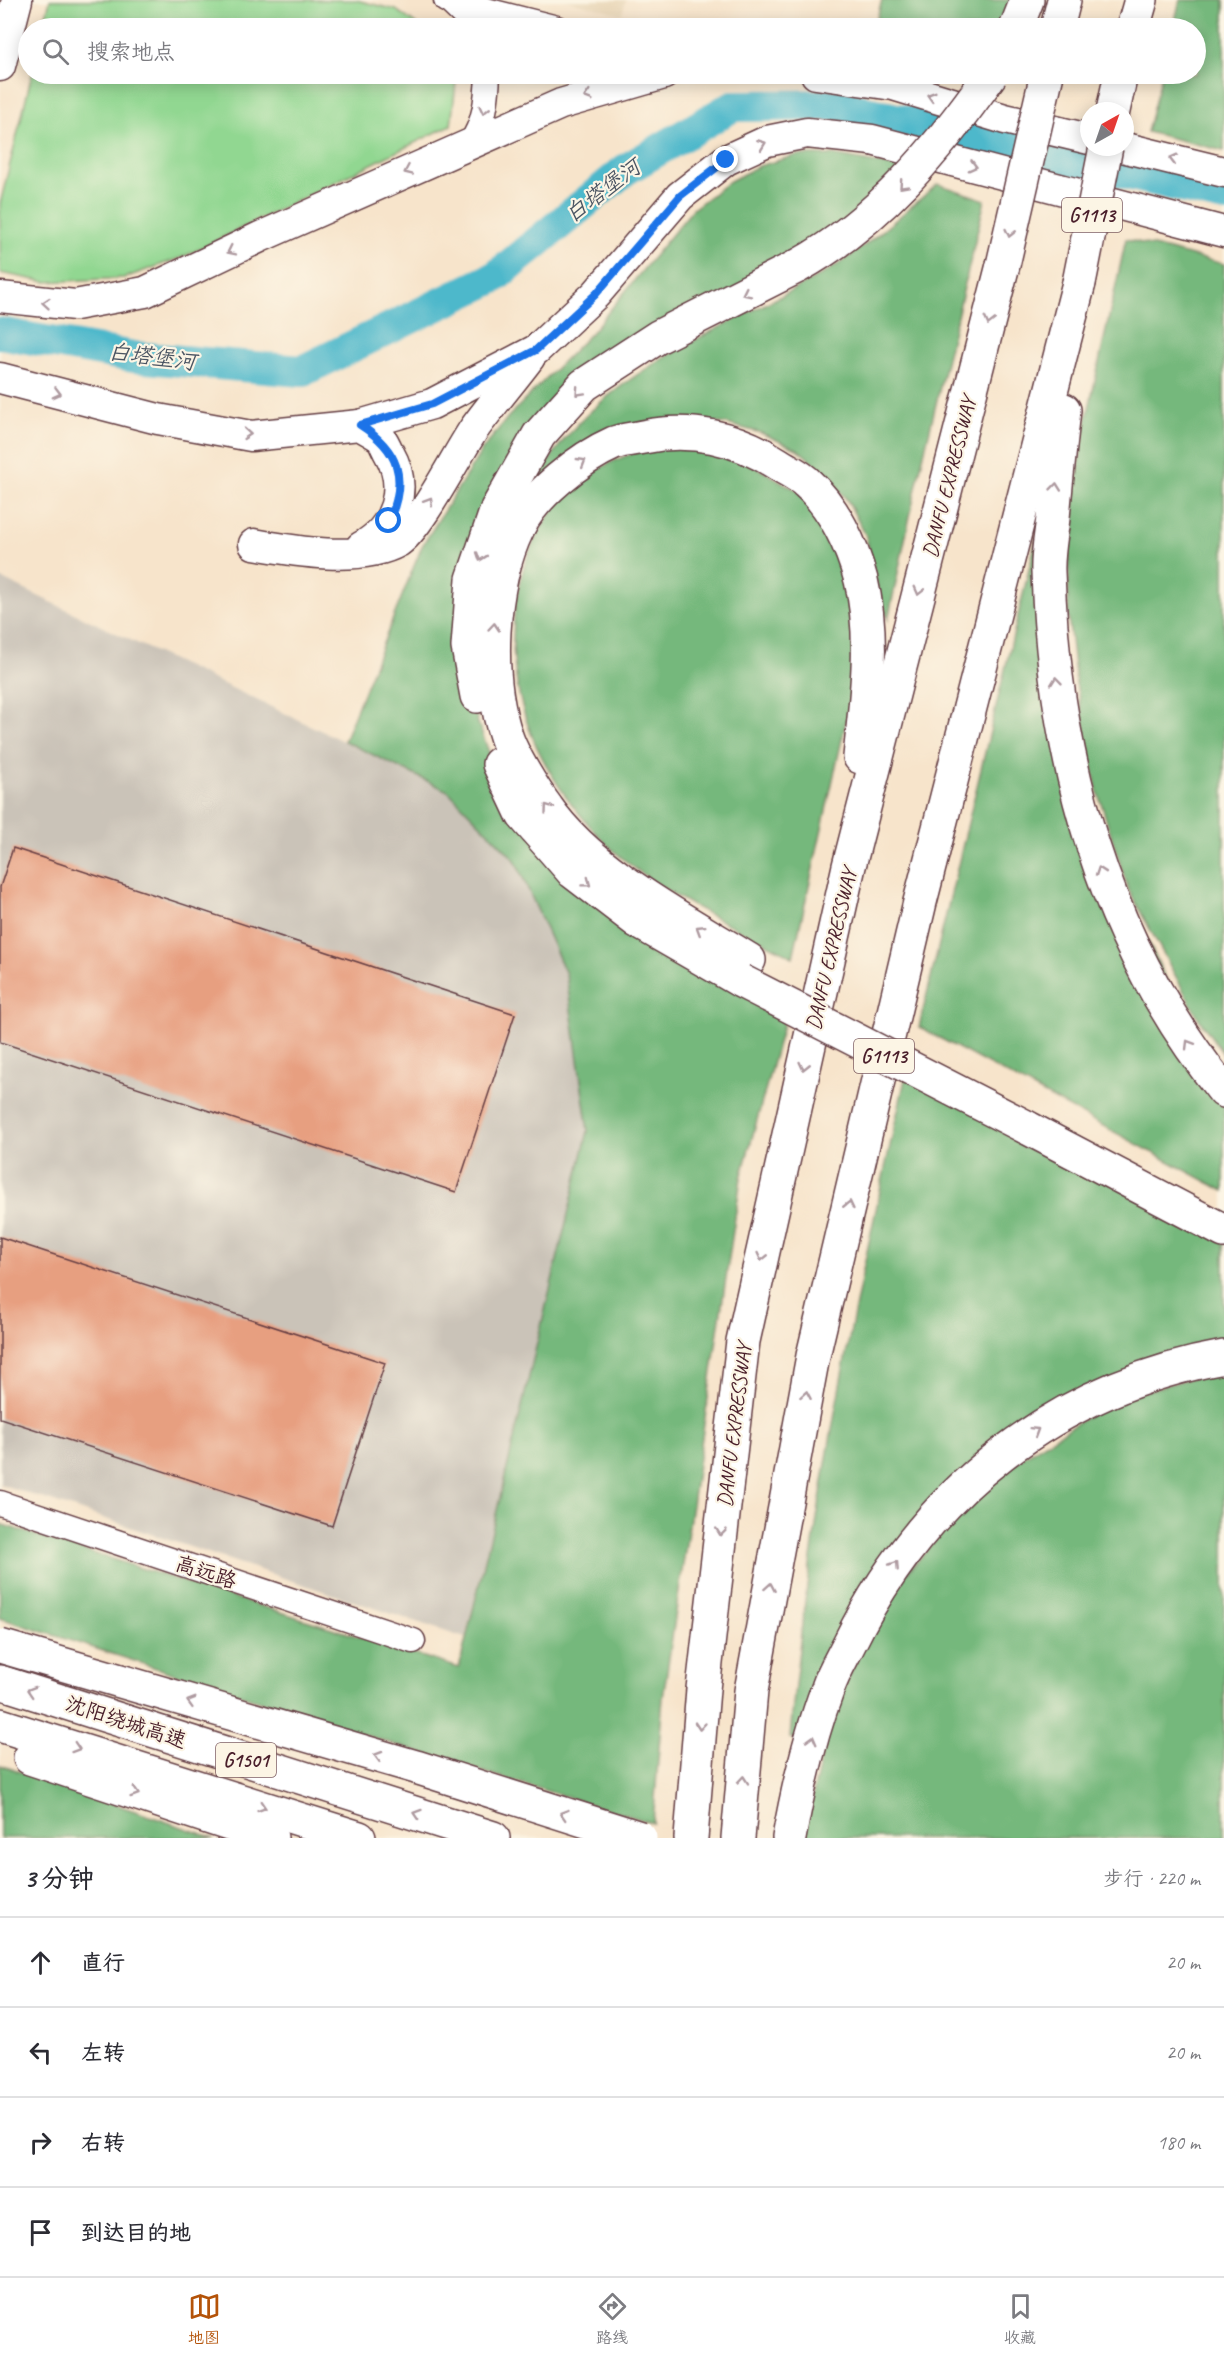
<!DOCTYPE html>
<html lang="zh">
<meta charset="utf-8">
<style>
:root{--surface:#fff;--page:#f2f2f3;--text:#2b2b33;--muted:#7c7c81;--line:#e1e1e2;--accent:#b45309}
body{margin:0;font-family:Caveat,"LXGW WenKai TC",sans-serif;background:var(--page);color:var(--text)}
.compass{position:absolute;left:1080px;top:102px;width:54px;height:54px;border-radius:50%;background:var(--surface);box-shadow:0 3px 15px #0003;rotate:40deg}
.stop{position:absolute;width:18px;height:18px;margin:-14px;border:4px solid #1a73e8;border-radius:50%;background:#fff}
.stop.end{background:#1a73e8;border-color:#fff;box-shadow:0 2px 6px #0008}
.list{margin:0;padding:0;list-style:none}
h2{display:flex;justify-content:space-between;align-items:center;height:78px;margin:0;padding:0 24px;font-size:26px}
h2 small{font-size:20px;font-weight:400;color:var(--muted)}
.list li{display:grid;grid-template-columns:39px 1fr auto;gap:18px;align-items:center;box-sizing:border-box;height:90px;padding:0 24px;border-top:2px solid var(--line)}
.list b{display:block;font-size:22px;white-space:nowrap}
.list em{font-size:20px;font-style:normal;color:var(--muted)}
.icon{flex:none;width:33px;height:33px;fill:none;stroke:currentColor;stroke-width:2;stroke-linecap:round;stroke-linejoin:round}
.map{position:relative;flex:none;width:1224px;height:1838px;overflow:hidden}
.search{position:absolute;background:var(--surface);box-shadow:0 3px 15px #0003;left:18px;right:18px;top:18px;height:66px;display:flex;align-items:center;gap:15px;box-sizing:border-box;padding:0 21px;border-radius:33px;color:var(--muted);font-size:22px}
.sheet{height:438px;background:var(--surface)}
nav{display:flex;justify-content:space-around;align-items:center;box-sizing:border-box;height:84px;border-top:2px solid var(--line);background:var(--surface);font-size:16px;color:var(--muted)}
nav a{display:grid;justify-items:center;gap:3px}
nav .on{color:var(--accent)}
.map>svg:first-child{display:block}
.built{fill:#ead8ba}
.industrial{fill:#cac3b8}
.green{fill:#91d791;stroke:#6e7b5e;stroke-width:1.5}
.forest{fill:#74b87b;stroke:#5f6c53;stroke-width:1.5}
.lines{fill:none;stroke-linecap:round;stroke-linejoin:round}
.river{stroke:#4eb8cb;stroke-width:32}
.building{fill:#e79f80}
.minor-casing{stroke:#643d43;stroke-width:27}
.major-casing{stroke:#643d43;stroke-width:33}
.highway-casing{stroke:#643d43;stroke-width:36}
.minor{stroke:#fff;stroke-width:24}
.major{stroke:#fff;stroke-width:30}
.highway{stroke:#fff;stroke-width:33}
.highway-bridge-casing{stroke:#643d43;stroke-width:36;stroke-linecap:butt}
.highway-bridge{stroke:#fff;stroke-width:33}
.oneway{stroke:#ae9aa0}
.route{stroke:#1a73e8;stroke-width:8}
.labels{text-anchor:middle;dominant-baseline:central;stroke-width:4.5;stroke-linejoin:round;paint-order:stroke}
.shield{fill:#fcf5e5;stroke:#7f5f63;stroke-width:1.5}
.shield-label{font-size:20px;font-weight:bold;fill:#4a1f2b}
.street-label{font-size:21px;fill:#4a1f2b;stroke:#fcf5e5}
.water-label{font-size:22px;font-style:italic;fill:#4b5563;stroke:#fcf5e5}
</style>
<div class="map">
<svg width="1224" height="1838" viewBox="0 0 1224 1838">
<rect width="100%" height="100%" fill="#fcf5e5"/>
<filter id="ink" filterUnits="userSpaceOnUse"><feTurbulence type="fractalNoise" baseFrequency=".0167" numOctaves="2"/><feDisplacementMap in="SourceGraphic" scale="12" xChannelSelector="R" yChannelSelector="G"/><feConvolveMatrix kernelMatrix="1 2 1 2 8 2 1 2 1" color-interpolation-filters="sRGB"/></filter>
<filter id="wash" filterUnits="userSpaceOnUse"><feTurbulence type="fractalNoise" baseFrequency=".008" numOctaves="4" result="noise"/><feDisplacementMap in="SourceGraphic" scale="24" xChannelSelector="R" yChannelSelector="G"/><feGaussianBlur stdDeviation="1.35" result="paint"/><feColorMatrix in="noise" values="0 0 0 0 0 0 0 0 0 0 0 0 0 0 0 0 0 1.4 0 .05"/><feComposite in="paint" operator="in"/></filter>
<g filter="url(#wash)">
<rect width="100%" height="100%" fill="#f7e4cb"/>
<path class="built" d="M565,0h61l-4,14z"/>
<path class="industrial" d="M0,578l448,213 67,69 51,114 22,157 -123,507 -465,-154z"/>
<g class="green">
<path d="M50,0h306l40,10 25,18h-378z"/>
<path d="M32,74h422l2,9 -5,42 -268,132 -59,21 -78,4 -46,-9v-69z"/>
</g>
<g class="forest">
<path d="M882,0h133l-12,28h-129z"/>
<path d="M1180,0h44v151l-77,-19 15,-58h34v-46h-23z"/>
<path d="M797,155h36l79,15 -66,53 -304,195 -74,256 9,46 15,40 295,251 -46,167 -78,520 -10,125 -213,-64 -440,-141v-94l459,144 129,-537 -22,-157 -51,-114 -67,-69 -104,-50 78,-195 60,-96 26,-33 83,-84 102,-124 37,-28 29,-15z"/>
<path d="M938,184l47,16 -68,283 -29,137 -10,-29 -12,-55 -19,-36 -28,-33 -22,-18 -36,-16 -34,-9 -39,-4 -157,75c46,-115 188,-163 288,-219 43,-24 81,-61 119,-92z"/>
<path d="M1126,239l98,25v791l-25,-36 -71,-130 -31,-99 -21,-106 -8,-70 1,-82 15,-101z"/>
<path d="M718,446l93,52 41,81 2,107 -61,271c-71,-37 -153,-70 -205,-133 -22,-25 -43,-57 -56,-88 -44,-109 -13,-254 113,-286 22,-6 50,-3 73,-4z"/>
<path d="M1037,536l21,216 166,349v90l-305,-164z"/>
<path d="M906,1075l318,167v103l-239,111 -189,283 -6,-1c19,-223 66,-445 116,-663z"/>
<path d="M1224,1369v469h-421l27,-119 49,-112 106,-126 131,-82z"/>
<path d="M0,1765l214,73h-214z"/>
</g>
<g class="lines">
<path class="river" d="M0,333l134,24 168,14 193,-94 130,-107 108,-64 105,-1 386,92"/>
</g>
<g id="blocks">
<g class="building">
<path d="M13,848l502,166 -59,178 -456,-150v-155z"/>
<path d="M0,1237l385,126 -53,163 -332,-108z"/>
</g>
</g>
</g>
<g filter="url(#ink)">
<use href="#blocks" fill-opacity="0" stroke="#643d43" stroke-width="1.5"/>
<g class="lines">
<defs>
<g id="minor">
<path d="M446,0l111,28"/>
<path d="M451,3l26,25"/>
<path d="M470,144c15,-21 17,-45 18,-70"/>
<path d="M0,1503l413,138"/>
</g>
<g id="major">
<path d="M0,66l17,-66"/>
<path d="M816,74l77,11 112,34 84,20"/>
<path d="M1122,147l102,25"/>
<path d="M0,297l75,8 70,-13 115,-55 301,-133 103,-30"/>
<path d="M0,378l158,41 93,17 109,-11 72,-21 104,-54 60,-56 84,-98 46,-36 41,-19 40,-8 65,7 352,92"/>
<path d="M360,425c6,4 14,8 20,12 4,4 6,11 9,16 20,35 7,75 -28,94"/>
<path d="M254,544c39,7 107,19 144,-2 22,-14 59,-88 76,-113 18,-25 38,-48 56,-72"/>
</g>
<g id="highway">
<path d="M1016,28l11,-28"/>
<path d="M1057,28l7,-28"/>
<path d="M1133,28l8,-28"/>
<path d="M1113,111l8,-37"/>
<path d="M1064,410c-4,36 -8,72 -11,108 -2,18 -6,37 -5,54 6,188 56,371 176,519"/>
<path d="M477,696l-9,-49 5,-68 24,-70 42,-74 45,-50 74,-48 140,-71"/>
<path d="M499,764l24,51 50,57 64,49 104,60"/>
<path d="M749,960c-64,-40 -158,-88 -202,-152 -12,-16 -35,-53 -41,-72 -20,-60 -16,-150 12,-208 15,-33 62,-70 96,-85 8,-3 19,-4 29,-6 47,-10 94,0 135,27 9,6 21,11 29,19 27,24 45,63 54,97 14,59 5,118 -1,177"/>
<path d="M1026,1127l198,104"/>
<path d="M0,1682l493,156"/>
<path d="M0,1725l359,113"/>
<path d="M30,1758l241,80"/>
<path d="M691,1838l12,-149 40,-348 106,-475 154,-601"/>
<path d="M738,1838l13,-147 62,-335 107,-454 159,-619"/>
<path d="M789,1838c9,-50 21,-102 39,-150 5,-15 14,-30 21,-44 75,-153 207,-257 375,-287"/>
</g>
</defs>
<use href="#minor" class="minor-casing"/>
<use href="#major" class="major-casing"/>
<use href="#highway" class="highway-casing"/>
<use href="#minor" class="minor"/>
<use href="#major" class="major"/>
<use href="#highway" class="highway"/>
<defs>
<g id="highway-bridge">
<path d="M1003,265l44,-191"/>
<path d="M798,266c81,-45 141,-118 193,-192"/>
<path d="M1079,283l27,-136"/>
<path d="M741,981l285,146"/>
<path d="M0,1646l416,121 224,71"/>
</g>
</defs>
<use href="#highway-bridge" class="highway-bridge-casing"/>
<use href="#highway-bridge" class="highway-bridge"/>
</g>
<defs><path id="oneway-chevron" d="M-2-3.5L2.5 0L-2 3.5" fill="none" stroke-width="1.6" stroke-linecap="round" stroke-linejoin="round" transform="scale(1.5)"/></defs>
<g class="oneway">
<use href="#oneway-chevron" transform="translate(588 96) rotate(163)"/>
<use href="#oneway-chevron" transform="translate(931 96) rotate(-163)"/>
<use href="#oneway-chevron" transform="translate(484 110) rotate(103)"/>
<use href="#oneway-chevron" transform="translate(762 144) rotate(-21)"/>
<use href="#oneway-chevron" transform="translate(1173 159) rotate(-166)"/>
<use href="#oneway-chevron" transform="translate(973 166) rotate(15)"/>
<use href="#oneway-chevron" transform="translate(408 171) rotate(156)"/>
<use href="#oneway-chevron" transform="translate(903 185) rotate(133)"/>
<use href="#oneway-chevron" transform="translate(1010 233) rotate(103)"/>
<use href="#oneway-chevron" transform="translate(231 251) rotate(154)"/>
<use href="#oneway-chevron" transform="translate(746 293) rotate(154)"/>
<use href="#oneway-chevron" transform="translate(46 303) rotate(-175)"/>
<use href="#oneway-chevron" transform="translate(989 321) rotate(104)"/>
<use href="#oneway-chevron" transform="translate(579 392) rotate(133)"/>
<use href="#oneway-chevron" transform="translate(57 393) rotate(15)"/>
<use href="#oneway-chevron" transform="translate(247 434) rotate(5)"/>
<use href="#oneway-chevron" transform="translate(582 462) rotate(-31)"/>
<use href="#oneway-chevron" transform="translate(1056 487) rotate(-84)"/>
<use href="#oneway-chevron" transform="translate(429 501) rotate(-58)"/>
<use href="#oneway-chevron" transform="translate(481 557) rotate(109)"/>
<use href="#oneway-chevron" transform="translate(919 591) rotate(104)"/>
<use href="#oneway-chevron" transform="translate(494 627) rotate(-85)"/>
<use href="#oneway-chevron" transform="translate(1056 681) rotate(-96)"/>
<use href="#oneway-chevron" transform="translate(548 808) rotate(-126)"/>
<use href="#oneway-chevron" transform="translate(1100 871) rotate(-109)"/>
<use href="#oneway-chevron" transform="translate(587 883) rotate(37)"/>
<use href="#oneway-chevron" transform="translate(700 929) rotate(-148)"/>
<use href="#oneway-chevron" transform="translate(1189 1044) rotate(-121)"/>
<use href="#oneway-chevron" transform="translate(804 1066) rotate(103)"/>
<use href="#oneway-chevron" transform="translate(849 1205) rotate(-77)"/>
<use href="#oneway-chevron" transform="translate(762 1257) rotate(103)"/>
<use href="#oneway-chevron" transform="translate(806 1395) rotate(-80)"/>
<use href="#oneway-chevron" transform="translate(1035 1431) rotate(-32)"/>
<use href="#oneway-chevron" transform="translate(721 1532) rotate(96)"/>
<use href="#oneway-chevron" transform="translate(895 1565) rotate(-56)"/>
<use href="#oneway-chevron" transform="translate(770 1587) rotate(-80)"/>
<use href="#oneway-chevron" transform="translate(31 1691) rotate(-162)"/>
<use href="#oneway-chevron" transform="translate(191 1702) rotate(-164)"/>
<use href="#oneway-chevron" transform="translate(700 1726) rotate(95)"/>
<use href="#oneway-chevron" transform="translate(812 1740) rotate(-75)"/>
<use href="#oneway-chevron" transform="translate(76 1748) rotate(18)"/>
<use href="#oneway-chevron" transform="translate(378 1756) rotate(-164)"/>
<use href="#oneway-chevron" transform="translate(743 1780) rotate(-85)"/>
<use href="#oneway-chevron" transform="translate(135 1793) rotate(18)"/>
<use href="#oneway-chevron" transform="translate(262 1807) rotate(18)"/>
<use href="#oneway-chevron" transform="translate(417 1814) rotate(-162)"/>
<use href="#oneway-chevron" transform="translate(564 1814) rotate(-162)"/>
</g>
</g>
<g class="lines" filter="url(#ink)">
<path class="route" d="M389,521c19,-43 10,-71 -29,-96l72,-21 104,-54 60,-56 84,-98 46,-36"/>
</g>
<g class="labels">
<g class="shield">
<rect x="1062" y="198" width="60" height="34" rx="4.5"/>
<rect x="854" y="1039" width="60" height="34" rx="4.5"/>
<rect x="216" y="1743" width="60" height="34" rx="4.5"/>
</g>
<g class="shield-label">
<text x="1092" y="215">G1113</text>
<text x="884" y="1056">G1113</text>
<text x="246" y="1760">G1501</text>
</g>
<g class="street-label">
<text transform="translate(949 477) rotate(-76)">DANFU EXPRESSWAY</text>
<text transform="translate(831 949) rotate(-77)">DANFU EXPRESSWAY</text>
<text transform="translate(734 1425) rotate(-83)">DANFU EXPRESSWAY</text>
<text transform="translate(206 1572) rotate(18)">高远路</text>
<text transform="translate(126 1722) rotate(18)">沈阳绕城高速</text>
</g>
<g class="water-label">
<text transform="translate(603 191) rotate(-37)">白塔堡河</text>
<text transform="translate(152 357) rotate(7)">白塔堡河</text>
</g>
</g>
</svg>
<svg class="compass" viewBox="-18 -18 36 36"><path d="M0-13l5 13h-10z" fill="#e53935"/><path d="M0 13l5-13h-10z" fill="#7c7c81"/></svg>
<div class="stop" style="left:389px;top:521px"></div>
<div class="stop end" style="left:726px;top:160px"></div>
<div class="search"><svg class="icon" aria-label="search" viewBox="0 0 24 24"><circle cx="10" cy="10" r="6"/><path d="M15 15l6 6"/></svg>搜索地点</div>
</div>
<section class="sheet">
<h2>3 分钟<small>步行 · 220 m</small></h2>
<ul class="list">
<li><svg class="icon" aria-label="ahead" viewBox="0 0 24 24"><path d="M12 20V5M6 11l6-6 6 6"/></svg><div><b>直行</b></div><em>20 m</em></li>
<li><svg class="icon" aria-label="left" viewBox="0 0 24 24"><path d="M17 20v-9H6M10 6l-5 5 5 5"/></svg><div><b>左转</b></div><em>20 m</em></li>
<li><svg class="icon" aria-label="right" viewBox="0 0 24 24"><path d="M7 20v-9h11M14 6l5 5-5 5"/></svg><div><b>右转</b></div><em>180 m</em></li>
<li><svg class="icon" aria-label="arrive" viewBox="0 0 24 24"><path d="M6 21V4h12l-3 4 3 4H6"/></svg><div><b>到达目的地</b></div></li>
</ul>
</section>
<nav>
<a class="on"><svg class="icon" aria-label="map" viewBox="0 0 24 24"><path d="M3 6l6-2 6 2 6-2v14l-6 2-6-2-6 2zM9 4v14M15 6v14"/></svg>地图</a>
<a><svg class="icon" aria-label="directions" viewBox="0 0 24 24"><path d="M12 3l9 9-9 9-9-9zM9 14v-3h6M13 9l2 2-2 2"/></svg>路线</a>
<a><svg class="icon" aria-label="saved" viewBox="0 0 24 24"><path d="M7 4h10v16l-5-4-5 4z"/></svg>收藏</a>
</nav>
